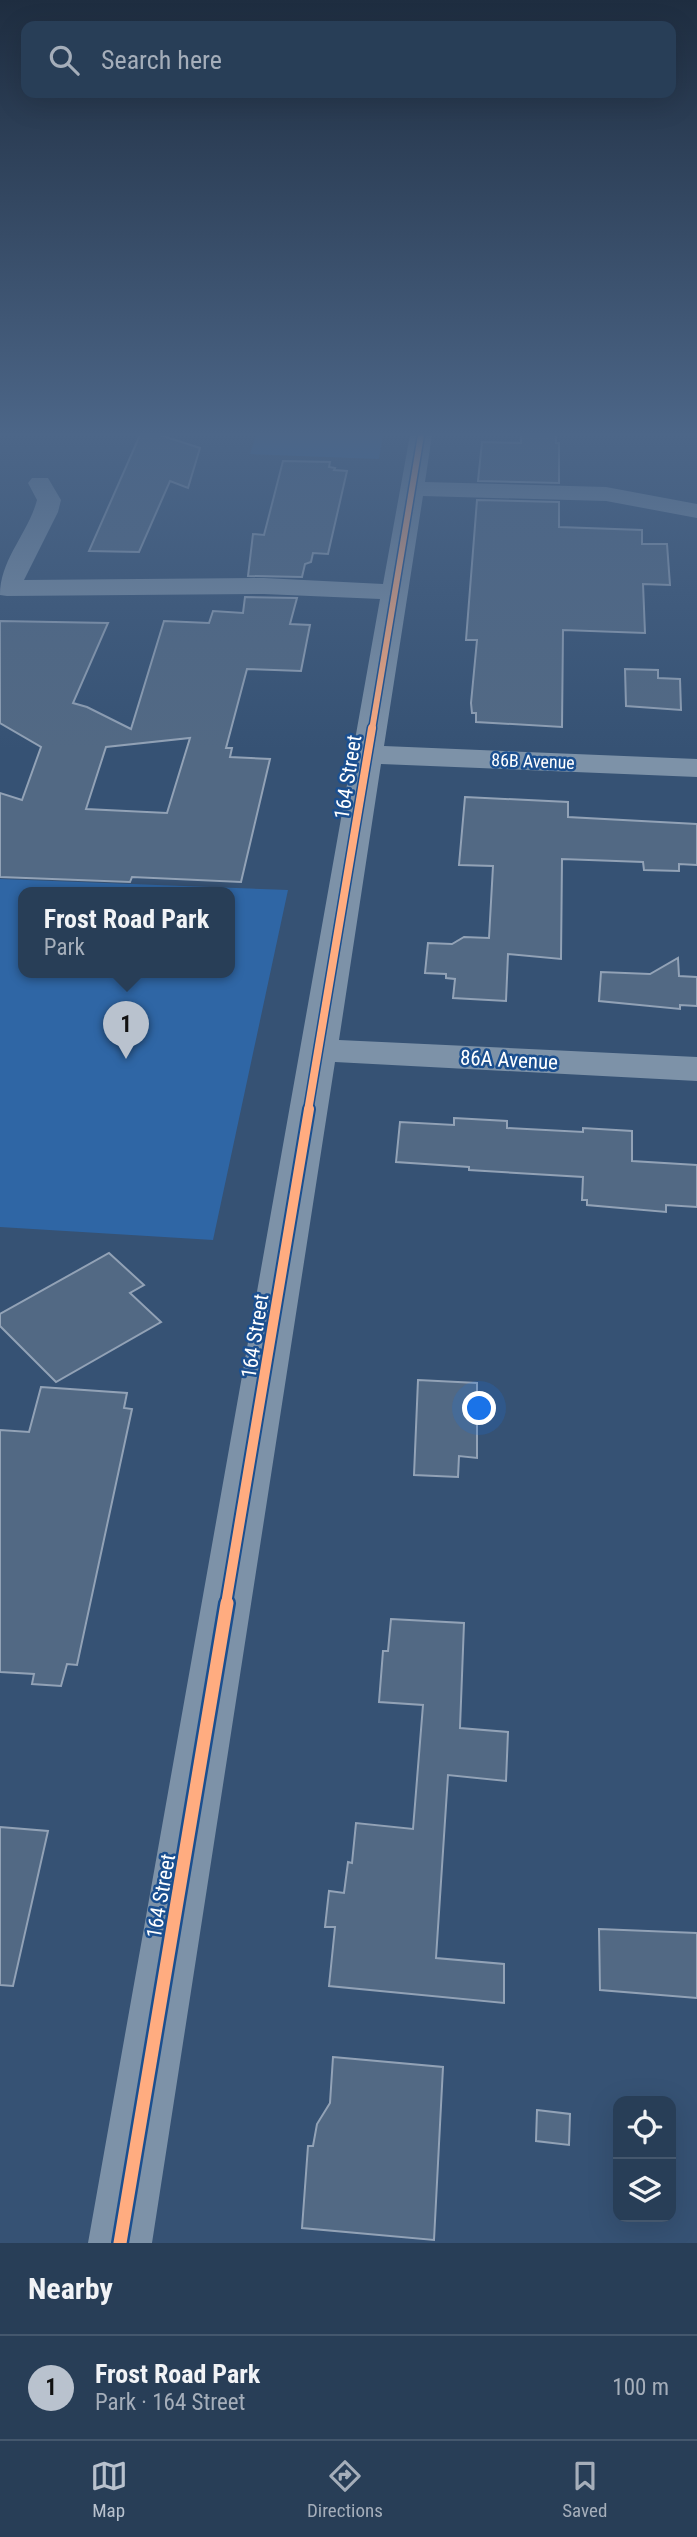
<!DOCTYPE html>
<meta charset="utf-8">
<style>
:root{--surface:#283e57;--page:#30455d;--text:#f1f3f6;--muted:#a5aeba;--line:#44576d;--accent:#b9c2ce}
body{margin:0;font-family:"Roboto Condensed",sans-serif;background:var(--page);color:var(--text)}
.controls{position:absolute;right:21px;bottom:21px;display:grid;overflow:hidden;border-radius:14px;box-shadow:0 7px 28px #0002}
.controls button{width:63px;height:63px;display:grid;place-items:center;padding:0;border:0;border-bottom:2px solid var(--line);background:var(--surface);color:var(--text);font:35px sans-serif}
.you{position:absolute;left:480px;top:1409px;width:24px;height:24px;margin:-18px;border:5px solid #fff;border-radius:50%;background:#1a73e8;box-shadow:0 0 0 10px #1a73e833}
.badge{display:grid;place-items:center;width:46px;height:46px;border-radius:50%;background:var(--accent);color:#111;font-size:23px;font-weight:700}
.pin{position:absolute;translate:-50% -58px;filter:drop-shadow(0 2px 4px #0008)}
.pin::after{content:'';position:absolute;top:37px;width:24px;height:21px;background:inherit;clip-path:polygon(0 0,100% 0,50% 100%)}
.popup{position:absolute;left:18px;top:887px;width:217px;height:91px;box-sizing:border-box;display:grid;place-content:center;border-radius:14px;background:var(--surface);filter:drop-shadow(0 2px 5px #0005);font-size:23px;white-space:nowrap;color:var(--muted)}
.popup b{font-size:26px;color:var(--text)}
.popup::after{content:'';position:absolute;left:50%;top:100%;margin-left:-14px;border:14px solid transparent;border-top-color:var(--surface)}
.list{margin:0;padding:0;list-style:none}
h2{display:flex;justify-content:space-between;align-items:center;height:91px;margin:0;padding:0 28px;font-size:30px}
h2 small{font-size:23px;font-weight:400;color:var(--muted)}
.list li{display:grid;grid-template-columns:46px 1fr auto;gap:21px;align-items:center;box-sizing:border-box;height:105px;padding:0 28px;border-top:2px solid var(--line)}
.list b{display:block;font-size:26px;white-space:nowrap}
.list p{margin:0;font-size:23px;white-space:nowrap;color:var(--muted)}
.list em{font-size:23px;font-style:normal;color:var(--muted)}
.icon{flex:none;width:38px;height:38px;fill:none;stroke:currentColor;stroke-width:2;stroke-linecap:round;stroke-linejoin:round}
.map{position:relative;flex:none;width:697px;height:2243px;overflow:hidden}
.search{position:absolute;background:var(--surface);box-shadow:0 7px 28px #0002;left:21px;right:21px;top:21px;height:77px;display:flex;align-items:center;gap:18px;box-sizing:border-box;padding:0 24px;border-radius:14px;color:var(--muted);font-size:26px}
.sheet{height:196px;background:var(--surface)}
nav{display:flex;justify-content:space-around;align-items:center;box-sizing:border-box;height:98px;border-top:2px solid var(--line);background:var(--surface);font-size:19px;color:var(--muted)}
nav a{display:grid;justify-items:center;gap:4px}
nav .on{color:var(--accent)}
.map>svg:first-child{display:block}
.green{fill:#2f66a5;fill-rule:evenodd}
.building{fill:#526984;stroke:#92a2b6;stroke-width:2;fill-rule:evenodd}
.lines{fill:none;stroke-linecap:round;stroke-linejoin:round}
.minor{fill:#7d92a8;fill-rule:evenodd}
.cycleway-far3-casing{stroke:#1b4f8f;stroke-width:9}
.cycleway-far2-casing{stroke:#1b4f8f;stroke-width:11}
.cycleway-far1-casing{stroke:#1b4f8f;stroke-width:14}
.cycleway-casing{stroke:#1b4f8f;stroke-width:18}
.cycleway-far3{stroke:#ffac80;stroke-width:6}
.cycleway-far2{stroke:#ffac80;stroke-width:8}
.cycleway-far1{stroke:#ffac80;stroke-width:10}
.cycleway{stroke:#ffac80;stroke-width:13}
.labels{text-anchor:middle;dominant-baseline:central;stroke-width:5;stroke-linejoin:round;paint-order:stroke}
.far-street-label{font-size:18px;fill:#fff;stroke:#1b4f8f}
.street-label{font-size:21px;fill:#fff;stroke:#1b4f8f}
</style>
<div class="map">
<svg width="697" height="2243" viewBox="0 0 697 2243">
<rect width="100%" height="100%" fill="#365274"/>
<g class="green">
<path d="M256,435h127l-4,24 -129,-5z"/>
<path d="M0,879l288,11 -75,350 -213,-13zM23,893h206v80h-206z"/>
</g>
<g class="building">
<path d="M140,435h20l40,13 -12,40 -18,-7 -31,71 -50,-1z"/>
<path d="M521,435h35v8h3v40l-81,-2 4,-39 39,1z"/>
<path d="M283,461l47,1 -1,5 6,1 -1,2 13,1 -19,83 -15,-1 -2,9 -6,2 -3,13 -54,-1 5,-42 11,1z"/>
<path d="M477,500l82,2v25l83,3v14h25l3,41 -27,-1 2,49 -82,-3 -1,97 -86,-5v-9h-4l-1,-10 6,-63h-11z"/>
<path d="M245,597l52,1 -7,26 20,1 -9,46 -54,-2 -21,79h6l-2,9 40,2 -29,123 -109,-5 -2,5 -130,-5v-84l22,7 19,-53 -41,-24v-102l108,2 -35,80 14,4 44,22 33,-108 45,2 4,-12 30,2zM190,738l-23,75 -81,-4 20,-62z"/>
<path d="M625,669l33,1v8l22,1 1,31 -55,-4z"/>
<path d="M465,797l103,5v15l129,7v41l-18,-1v7l-35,-1 -1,-8 -81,-3 -1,100 -53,-5 -2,47 -53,-3 2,-19 -9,-1v-4l-21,-1 3,-30 24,1 12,-7 25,1 4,-72 -34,-1z"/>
<path d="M678,958l1,18 18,1v29l-17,-1v4l-81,-8 2,-29 49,2z"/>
<path d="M454,1118l53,3v7l76,4v-4l49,3v30l65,4v42l-31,-2v7l-79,-7v-5h-5l1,-23 -114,-7v-3l-73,-5 4,-40 54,3z"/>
<path d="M109,1253l35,32 -14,8 31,29 -105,60 -56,-56v-12z"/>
<path d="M418,1380l59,3v75l-18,-2 -1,21 -44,-2z"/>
<path d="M41,1387l86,6 -3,15 8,1 -55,256 -10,-1 -6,22 -29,-2 2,-10 -34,-2v-242l29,2z"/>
<path d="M391,1619l73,4 -4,105 48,4 -2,49 -58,-6 -12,183 68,6v39l-175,-17 6,-59h-10l4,-36 15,2 4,-31 4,1 4,-40 57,6 10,-124 -44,-3 4,-51h5z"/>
<path d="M0,1827l48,4 -35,155 -13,-1z"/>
<path d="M599,1929l98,4v65l-97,-8z"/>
<path d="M333,2057l110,10 -9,173 -132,-12 6,-82h5l4,-22 13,-21z"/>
<path d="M537,2110l33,4 -1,31 -33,-4z"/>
</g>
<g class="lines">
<path class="minor" d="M410,435h22l-7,47 181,5 91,17v14l-91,-17 -183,-5 -39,250 313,13v18l-316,-13 -42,276 358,17v24l-362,-19 -183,1181h-64l292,-1644 -116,-5 -257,2 -7,-1c0,-36 28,-61 37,-95l-9,-17 4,-5h16l13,22 -3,12 -34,68 240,-2 119,6z"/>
<defs>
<path id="cycleway-far3" d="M372,730l49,-295"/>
<path id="cycleway-far2" d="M308,1111l64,-383"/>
<path id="cycleway-far1" d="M226,1604l83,-495"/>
<path id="cycleway" d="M120,2243l107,-640"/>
</defs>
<use href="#cycleway-far3" class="cycleway-far3-casing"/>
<use href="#cycleway-far2" class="cycleway-far2-casing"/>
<use href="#cycleway-far1" class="cycleway-far1-casing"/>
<use href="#cycleway" class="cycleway-casing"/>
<use href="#cycleway-far3" class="cycleway-far3"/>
<use href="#cycleway-far2" class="cycleway-far2"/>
<use href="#cycleway-far1" class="cycleway-far1"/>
<use href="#cycleway" class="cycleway"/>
</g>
<linearGradient id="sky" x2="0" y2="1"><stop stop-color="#1e2d40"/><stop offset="0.58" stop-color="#4c6688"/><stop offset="1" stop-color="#4c6688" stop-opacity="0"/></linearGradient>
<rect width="697" height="749" fill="url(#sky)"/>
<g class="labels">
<g class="far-street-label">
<text transform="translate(533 761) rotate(2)">86B Avenue</text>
</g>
<g class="street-label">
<text transform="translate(348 777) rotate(-81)">164 Street</text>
<text transform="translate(509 1060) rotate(3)">86A Avenue</text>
<text transform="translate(255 1336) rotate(-81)">164 Street</text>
<text transform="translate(161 1896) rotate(-80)">164 Street</text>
</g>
</g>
</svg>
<div class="controls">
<button><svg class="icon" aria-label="locate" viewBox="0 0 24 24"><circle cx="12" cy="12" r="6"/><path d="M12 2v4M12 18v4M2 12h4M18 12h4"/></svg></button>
<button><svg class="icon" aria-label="layers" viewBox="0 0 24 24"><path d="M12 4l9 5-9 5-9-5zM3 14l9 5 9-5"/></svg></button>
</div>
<div class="you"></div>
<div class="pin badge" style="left:126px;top:1059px">1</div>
<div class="popup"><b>Frost Road Park</b>Park</div>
<div class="search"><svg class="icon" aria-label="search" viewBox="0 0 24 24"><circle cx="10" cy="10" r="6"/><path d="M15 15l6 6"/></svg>Search here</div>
</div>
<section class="sheet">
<h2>Nearby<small></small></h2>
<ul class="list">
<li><span class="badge">1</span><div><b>Frost Road Park</b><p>Park · 164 Street</p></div><em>100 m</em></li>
</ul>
</section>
<nav>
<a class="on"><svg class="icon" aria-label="map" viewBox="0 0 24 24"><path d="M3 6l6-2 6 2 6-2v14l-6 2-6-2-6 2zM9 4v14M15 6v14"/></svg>Map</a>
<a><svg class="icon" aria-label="directions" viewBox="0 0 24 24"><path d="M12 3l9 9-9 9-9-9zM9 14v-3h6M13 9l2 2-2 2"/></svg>Directions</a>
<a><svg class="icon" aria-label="saved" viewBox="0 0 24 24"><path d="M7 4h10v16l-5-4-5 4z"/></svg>Saved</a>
</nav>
